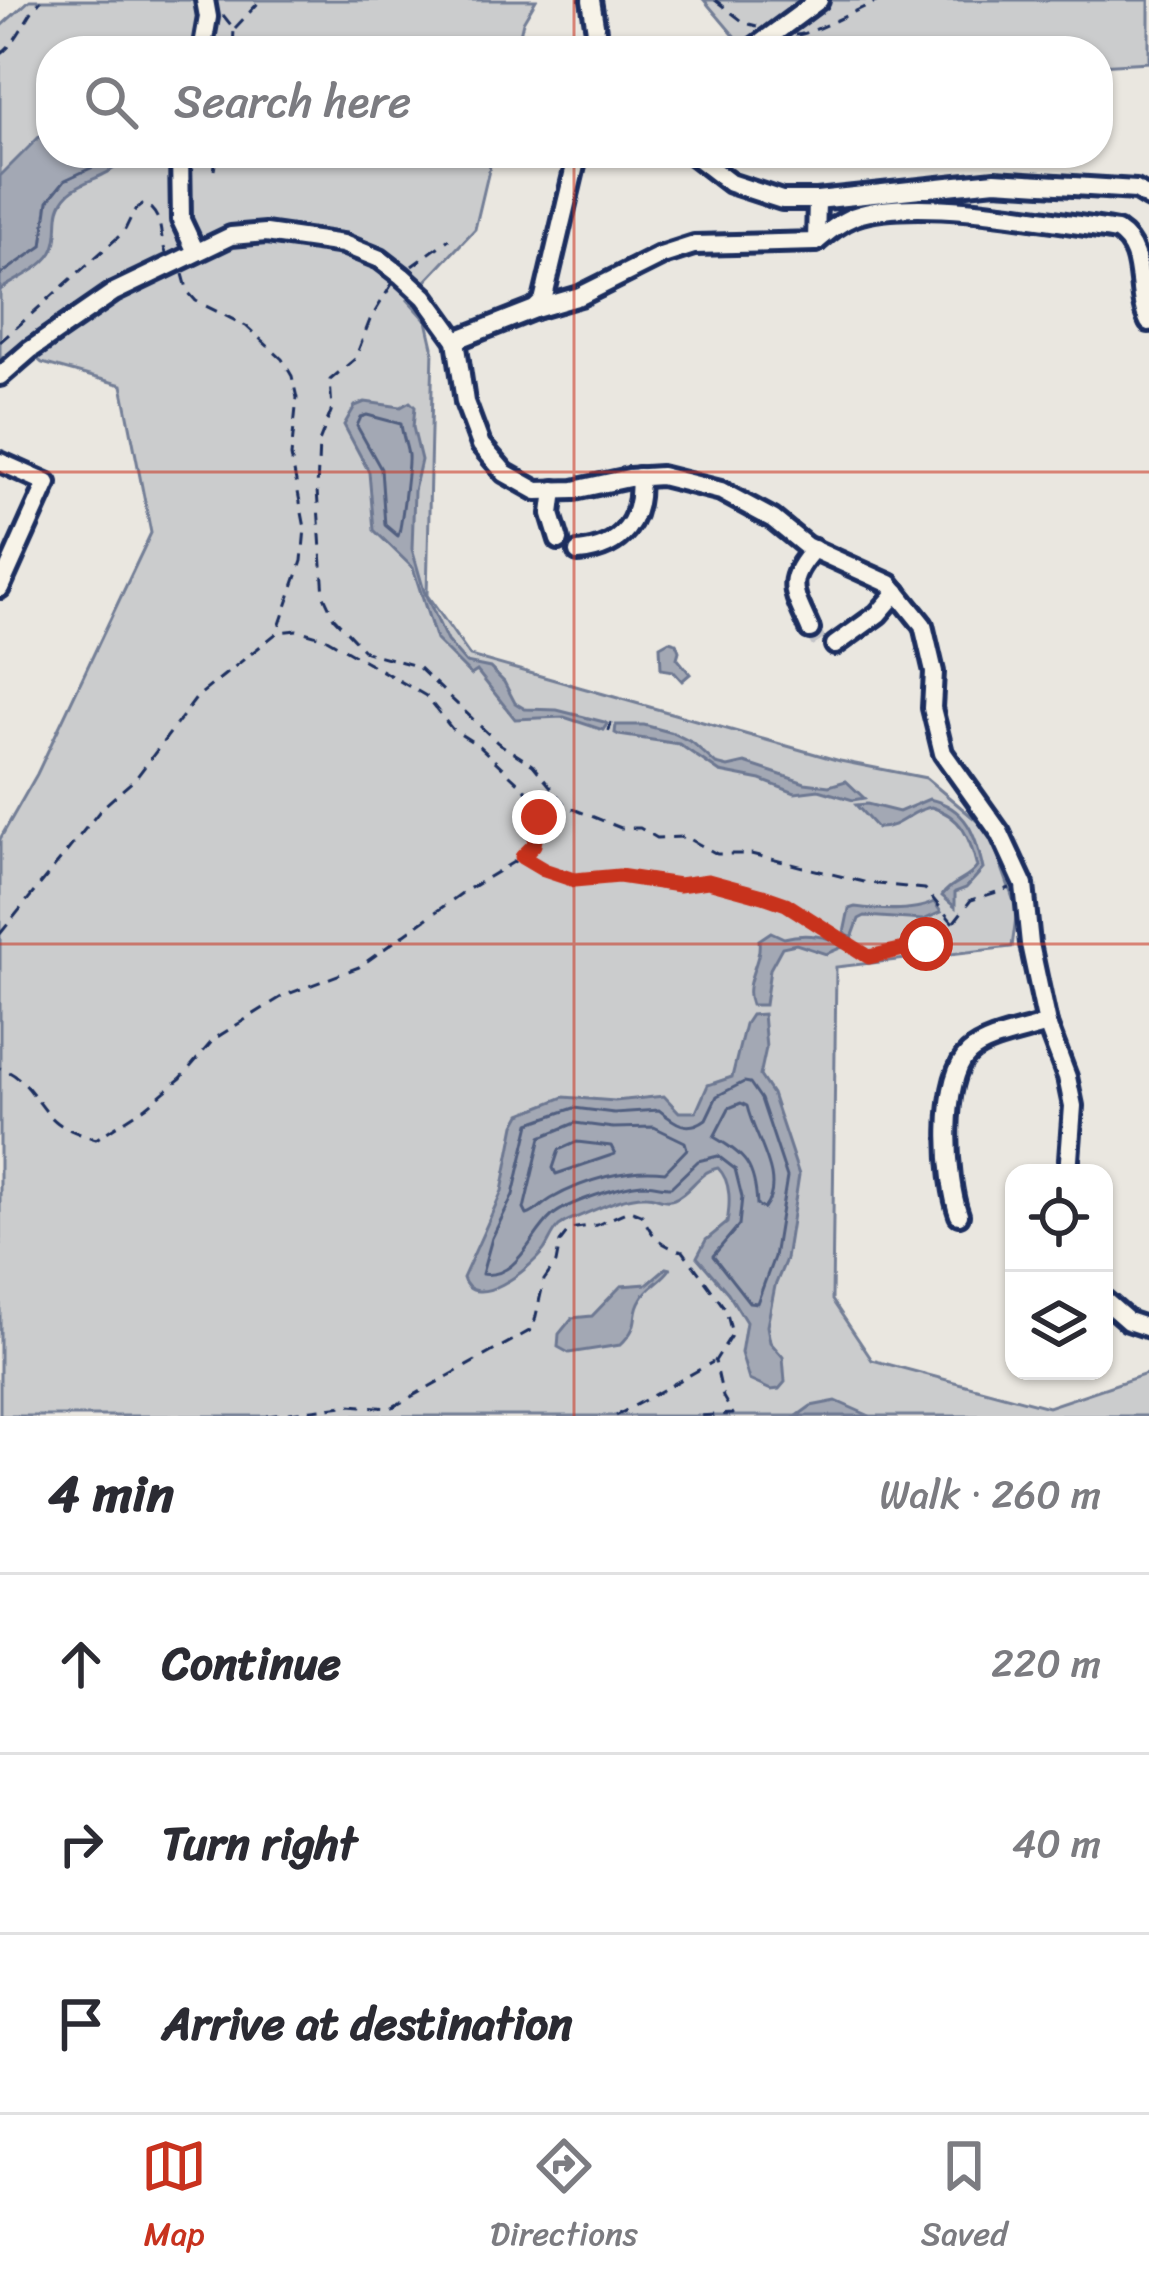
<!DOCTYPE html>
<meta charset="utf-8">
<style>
:root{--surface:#fff;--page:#f2f2f3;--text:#2b2b33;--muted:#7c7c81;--line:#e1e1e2;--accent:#c8321e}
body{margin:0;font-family:Sriracha,sans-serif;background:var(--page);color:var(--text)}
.controls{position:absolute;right:36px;bottom:36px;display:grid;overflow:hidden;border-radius:24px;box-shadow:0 3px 9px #0004}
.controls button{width:108px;height:108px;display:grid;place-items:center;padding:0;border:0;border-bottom:3px solid var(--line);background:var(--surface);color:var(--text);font:60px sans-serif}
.stop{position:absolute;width:36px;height:36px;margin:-27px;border:9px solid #c8321e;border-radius:50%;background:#fff}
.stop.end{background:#c8321e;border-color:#fff;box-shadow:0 3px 12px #0008}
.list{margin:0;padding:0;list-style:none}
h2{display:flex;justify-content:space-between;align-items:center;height:156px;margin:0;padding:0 48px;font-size:51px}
h2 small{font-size:39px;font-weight:400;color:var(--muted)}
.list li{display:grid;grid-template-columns:78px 1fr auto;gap:36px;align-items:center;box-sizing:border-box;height:180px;padding:0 48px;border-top:3px solid var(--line)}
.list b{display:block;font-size:45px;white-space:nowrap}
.list em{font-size:39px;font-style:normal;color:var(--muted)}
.icon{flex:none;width:66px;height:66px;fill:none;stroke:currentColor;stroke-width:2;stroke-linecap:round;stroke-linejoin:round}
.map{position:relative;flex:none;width:1149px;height:1416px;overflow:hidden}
.search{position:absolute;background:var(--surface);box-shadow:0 3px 9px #0004;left:36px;right:36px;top:36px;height:132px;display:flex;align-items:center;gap:30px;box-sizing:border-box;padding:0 42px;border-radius:48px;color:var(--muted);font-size:45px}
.sheet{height:696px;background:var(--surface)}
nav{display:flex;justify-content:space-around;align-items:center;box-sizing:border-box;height:168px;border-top:3px solid var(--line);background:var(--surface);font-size:33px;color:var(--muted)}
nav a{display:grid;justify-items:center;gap:6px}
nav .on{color:var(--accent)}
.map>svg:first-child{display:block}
.green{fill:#cbcccd;stroke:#737e96;stroke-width:3}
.water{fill:#a3a8b4;stroke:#6d7892;stroke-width:3}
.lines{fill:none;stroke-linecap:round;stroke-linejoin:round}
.shore{stroke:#515f80;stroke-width:3}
.minor-tunnel{stroke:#c1c2c6;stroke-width:16;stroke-dasharray:16 8;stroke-linecap:butt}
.minor-casing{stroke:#1b2f5e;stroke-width:26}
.path{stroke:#1b2f5e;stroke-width:3;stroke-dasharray:12 9;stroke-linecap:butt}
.minor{stroke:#f7f3e8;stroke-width:16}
.route{stroke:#c8321e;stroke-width:15}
.grid{fill:none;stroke:#c8321e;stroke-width:3;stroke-opacity:0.55}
</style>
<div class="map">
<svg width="1149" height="1416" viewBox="0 0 1149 1416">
<rect width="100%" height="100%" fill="#eae7e0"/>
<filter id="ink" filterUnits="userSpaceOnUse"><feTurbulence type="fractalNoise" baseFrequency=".00833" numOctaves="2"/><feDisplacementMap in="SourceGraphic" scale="24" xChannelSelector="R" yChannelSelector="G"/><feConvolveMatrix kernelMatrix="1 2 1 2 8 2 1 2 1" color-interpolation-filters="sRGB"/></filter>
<g filter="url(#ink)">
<g class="green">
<path d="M30,0h506l-13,22 -7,29h-465v102h442l-18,76 -67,71 19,21 6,26 -6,248 43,61 370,105 86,17 63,53 28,79 -5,37 -176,20 -4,333 40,60 176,47 101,-34v43h-1149v-577l37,-65 114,-241 -29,-148 -80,-22 -22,-19 -20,16v-333z"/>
<path d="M704,0h445v62l-51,3v-14h-351z"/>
</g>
<g class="water">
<path d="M51,125v28h67l2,10c-14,15 -36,16 -51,30 -18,18 -7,34 -15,55 -7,19 -38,31 -54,42v-114z"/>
<path d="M365,402l36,5 9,-5 5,5 -2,20 8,33 -7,31 -2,58 12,42 23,50 19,22 24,5 14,14 11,21 10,6 32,1 47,12 3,2 -4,6 -39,-13 -49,2 -38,-48 -6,4 -35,-35 -23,-72 -39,-38 -5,-58 -25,-47 11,-19z"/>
<path d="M669,641l7,2 3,8 -2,7 13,16 -8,7 -9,-10 -12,-2 -1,-23z"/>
<path d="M616,725h28l29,8 20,10 23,21 12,3 17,-4 60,20 24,3 17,-5 18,17 -11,2 -34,-10 -24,3 -34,-13 -41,-8 -41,-28 -60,-9 -4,-2z"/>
<path d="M929,799c38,8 47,37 54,70l-17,19 -11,4v15l-13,-11c8,-14 26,-15 35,-29 -7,-29 -15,-51 -46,-60 -21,3 -31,22 -54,21l-21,-23 11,-1 32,8z"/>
<path d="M934,902l7,10 -18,8 -58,-4 -6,3 -7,19 -8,-5 5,-24 6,-2c24,3 58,6 79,-5z"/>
<path d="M771,932l13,6c19,-5 45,-3 61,8l-19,8 -30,-10 -14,3 -12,22 -5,36h-14c-9,-23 11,-42 8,-65z"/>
<path d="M763,1014l3,34 -6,28 12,18 27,81 -13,84 -11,27 -8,40 3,16 13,15 2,25 -6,7 -8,1 -22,-10 -8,-27 5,-31 -18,-29 -31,-36 9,-17 21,-17c3,-18 5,-41 -9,-55 -21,4 -26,24 -44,31 -11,4 -17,-3 -28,-3 -23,-1 -50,14 -71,22 -4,1 -13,6 -16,8 -7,7 -10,17 -15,24 -14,19 -70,63 -81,28l39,-87 13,-66 6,-11 43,-17 51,4 49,-5 15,16h17l12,-27 24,-8 13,-53 6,-9z"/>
<path d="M666,1268l4,1c-8,12 -23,18 -29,30 -11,17 2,24 -21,46l-51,8 -11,-6 1,-13 13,-16 20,-2 29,-30 26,-2z"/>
<path d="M836,1401l34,15h-73l14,-10z"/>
</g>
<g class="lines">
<g class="shore">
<path d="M0,275l42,-29 6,-45 17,-21 39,-18 3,-9"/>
<path d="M367,415l34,9c1,10 5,20 7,31 1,9 -7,75 -10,81l-13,-11 -4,-56 -24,-43 4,-9z"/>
<path d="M744,1082l6,1 11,16 26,78 -13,80 -17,46 -8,-1 -36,-46 26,-31 3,-28 -7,-28 -17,-13 -20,5 -27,26c-10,0 -19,-3 -29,-3 -21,2 -74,18 -90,32 -22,19 -34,63 -70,58l10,-36 21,-43 17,-72 44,-15 40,5 45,-3c16,13 28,23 47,9l11,-23z"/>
<path d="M741,1103l6,3c7,32 40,74 17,103l-7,-4c-2,-40 -12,-50 -43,-68l15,-29z"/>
<path d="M575,1123l38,5 41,-1 31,15 2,7 -22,23c-37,-5 -81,8 -114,27 -10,6 -14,13 -24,16l-3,-6 17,-72z"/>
<path d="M577,1142l34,4 4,8 -59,20 -3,-6 6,-18z"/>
</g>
<path class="minor-tunnel" d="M810,629l10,15 15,1"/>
<defs>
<g id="minor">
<path d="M591,0l6,37 8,14"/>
<path d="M202,51l6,-34 -3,-17"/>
<path d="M750,51l69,-51"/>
<path d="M180,153l1,67 14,30"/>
<path d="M691,153l39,30 52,17h35l178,-19 141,9 13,8"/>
<path d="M816,242c12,-10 24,-20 39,-26 60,-21 197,5 262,15 31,20 17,60 32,91"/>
<path d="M535,309l45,-13 80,-40 34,-11 122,-3 1,-42"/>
<path d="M456,340l79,-31 8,-8 35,-148"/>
<path d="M0,376l30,-26 84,-58 117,-56 35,-3 77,11 37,15 22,17 23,21 31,43 9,62 16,43 24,28 32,18 37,-1 55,-12 32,-2 60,15 52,28 33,27 84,38 33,41 11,47 -2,36 11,45 57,80 24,52 6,59 17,80 20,53 6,29 -5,67"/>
<path d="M0,462l47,21 -47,105"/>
<path d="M554,490l-3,24 8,26"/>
<path d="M578,552c45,-4 65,-33 61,-75"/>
<path d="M810,629c-16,-37 -27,-47 4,-80"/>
<path d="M835,645l43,-31 19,-22"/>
<path d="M959,1215c-13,-35 -19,-136 10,-162 18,-16 55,-21 78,-29"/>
<path d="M1104,1300l24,21 21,7"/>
</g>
</defs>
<use href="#minor" class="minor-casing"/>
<g class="path">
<path d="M715,0l30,23 12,3"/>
<path d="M223,15l11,14 -1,22"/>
<path d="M235,28l26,-28"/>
<path d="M795,35c14,1 66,-28 86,-35"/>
<path d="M0,54c19,-13 25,-37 41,-54"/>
<path d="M214,170l3,-17"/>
<path d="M412,266l37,-27"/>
<path d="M183,274l5,18 8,9 50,25 36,33 10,17 5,22 -6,58 14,72 -3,33 -24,69"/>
<path d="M392,284l-22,36 -15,39 -25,21 2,29 -13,33 -2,48 7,106 10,22 32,34 51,14 81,77 35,22 33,41 55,22h19l17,10 29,-1 31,17h34l117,29 57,6 28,34 -27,21 -57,13c-49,-33 -97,-67 -158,-75 -12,-2 -24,3 -37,2 -18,-1 -36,-7 -55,-8 -45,-1 -54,8 -97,-19"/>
<path d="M0,342l124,-110 10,-21 10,-8c21,14 14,31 22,50"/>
<path d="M609,731l2,-9"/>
<path d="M954,922l17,-22 39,-12"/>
<path d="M0,934l103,-127 33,-29 61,-81 81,-65 19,-2 28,8 101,58 26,33 27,17 47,44 13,27 -5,28 -12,12 -60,36 -103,74 -76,29 -69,43 -33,39 -35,29 -50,32c-13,-4 -27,-8 -38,-16 -22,-17 -27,-44 -58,-55"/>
<path d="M267,1416l83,-11 41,3 142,-79 11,-49 12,-17 4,-21 10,-13 27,-4 33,-15 12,5c10,21 18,31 41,36l43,59 6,24 -17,27 8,36 10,17 -34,2"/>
<path d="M616,1416l97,-54"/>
</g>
<use href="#minor" class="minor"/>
</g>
</g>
<g class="lines" filter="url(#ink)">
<path class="route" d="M539,817l-5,28 -12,12 22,13 30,10 45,-4 60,9 29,-4 55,15 23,8 83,53 57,-13"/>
</g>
<path class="grid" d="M574,0v51M574,153v1263M0,472h1149M0,944h1149"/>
</svg>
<div class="controls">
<button><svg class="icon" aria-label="locate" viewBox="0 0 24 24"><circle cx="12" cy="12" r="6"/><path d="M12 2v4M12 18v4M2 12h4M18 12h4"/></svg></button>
<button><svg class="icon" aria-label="layers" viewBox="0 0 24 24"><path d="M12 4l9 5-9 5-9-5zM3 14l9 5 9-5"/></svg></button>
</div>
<div class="stop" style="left:926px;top:944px"></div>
<div class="stop end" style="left:539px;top:817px"></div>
<div class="search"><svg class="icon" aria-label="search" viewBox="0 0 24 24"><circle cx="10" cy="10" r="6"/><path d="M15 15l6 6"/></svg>Search here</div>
</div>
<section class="sheet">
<h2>4 min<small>Walk · 260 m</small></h2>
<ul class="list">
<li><svg class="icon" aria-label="ahead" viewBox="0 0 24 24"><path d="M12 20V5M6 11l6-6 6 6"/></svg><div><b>Continue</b></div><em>220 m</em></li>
<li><svg class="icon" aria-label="right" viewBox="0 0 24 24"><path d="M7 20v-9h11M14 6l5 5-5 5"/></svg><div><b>Turn right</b></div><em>40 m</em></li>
<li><svg class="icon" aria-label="arrive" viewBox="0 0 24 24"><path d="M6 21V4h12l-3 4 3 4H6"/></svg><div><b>Arrive at destination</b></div></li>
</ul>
</section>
<nav>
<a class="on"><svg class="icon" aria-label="map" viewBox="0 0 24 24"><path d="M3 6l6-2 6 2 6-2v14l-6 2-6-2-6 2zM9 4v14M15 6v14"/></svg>Map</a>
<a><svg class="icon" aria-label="directions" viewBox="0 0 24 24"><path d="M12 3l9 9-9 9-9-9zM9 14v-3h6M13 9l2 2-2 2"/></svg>Directions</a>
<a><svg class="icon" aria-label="saved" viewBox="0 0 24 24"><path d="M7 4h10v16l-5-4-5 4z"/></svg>Saved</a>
</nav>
